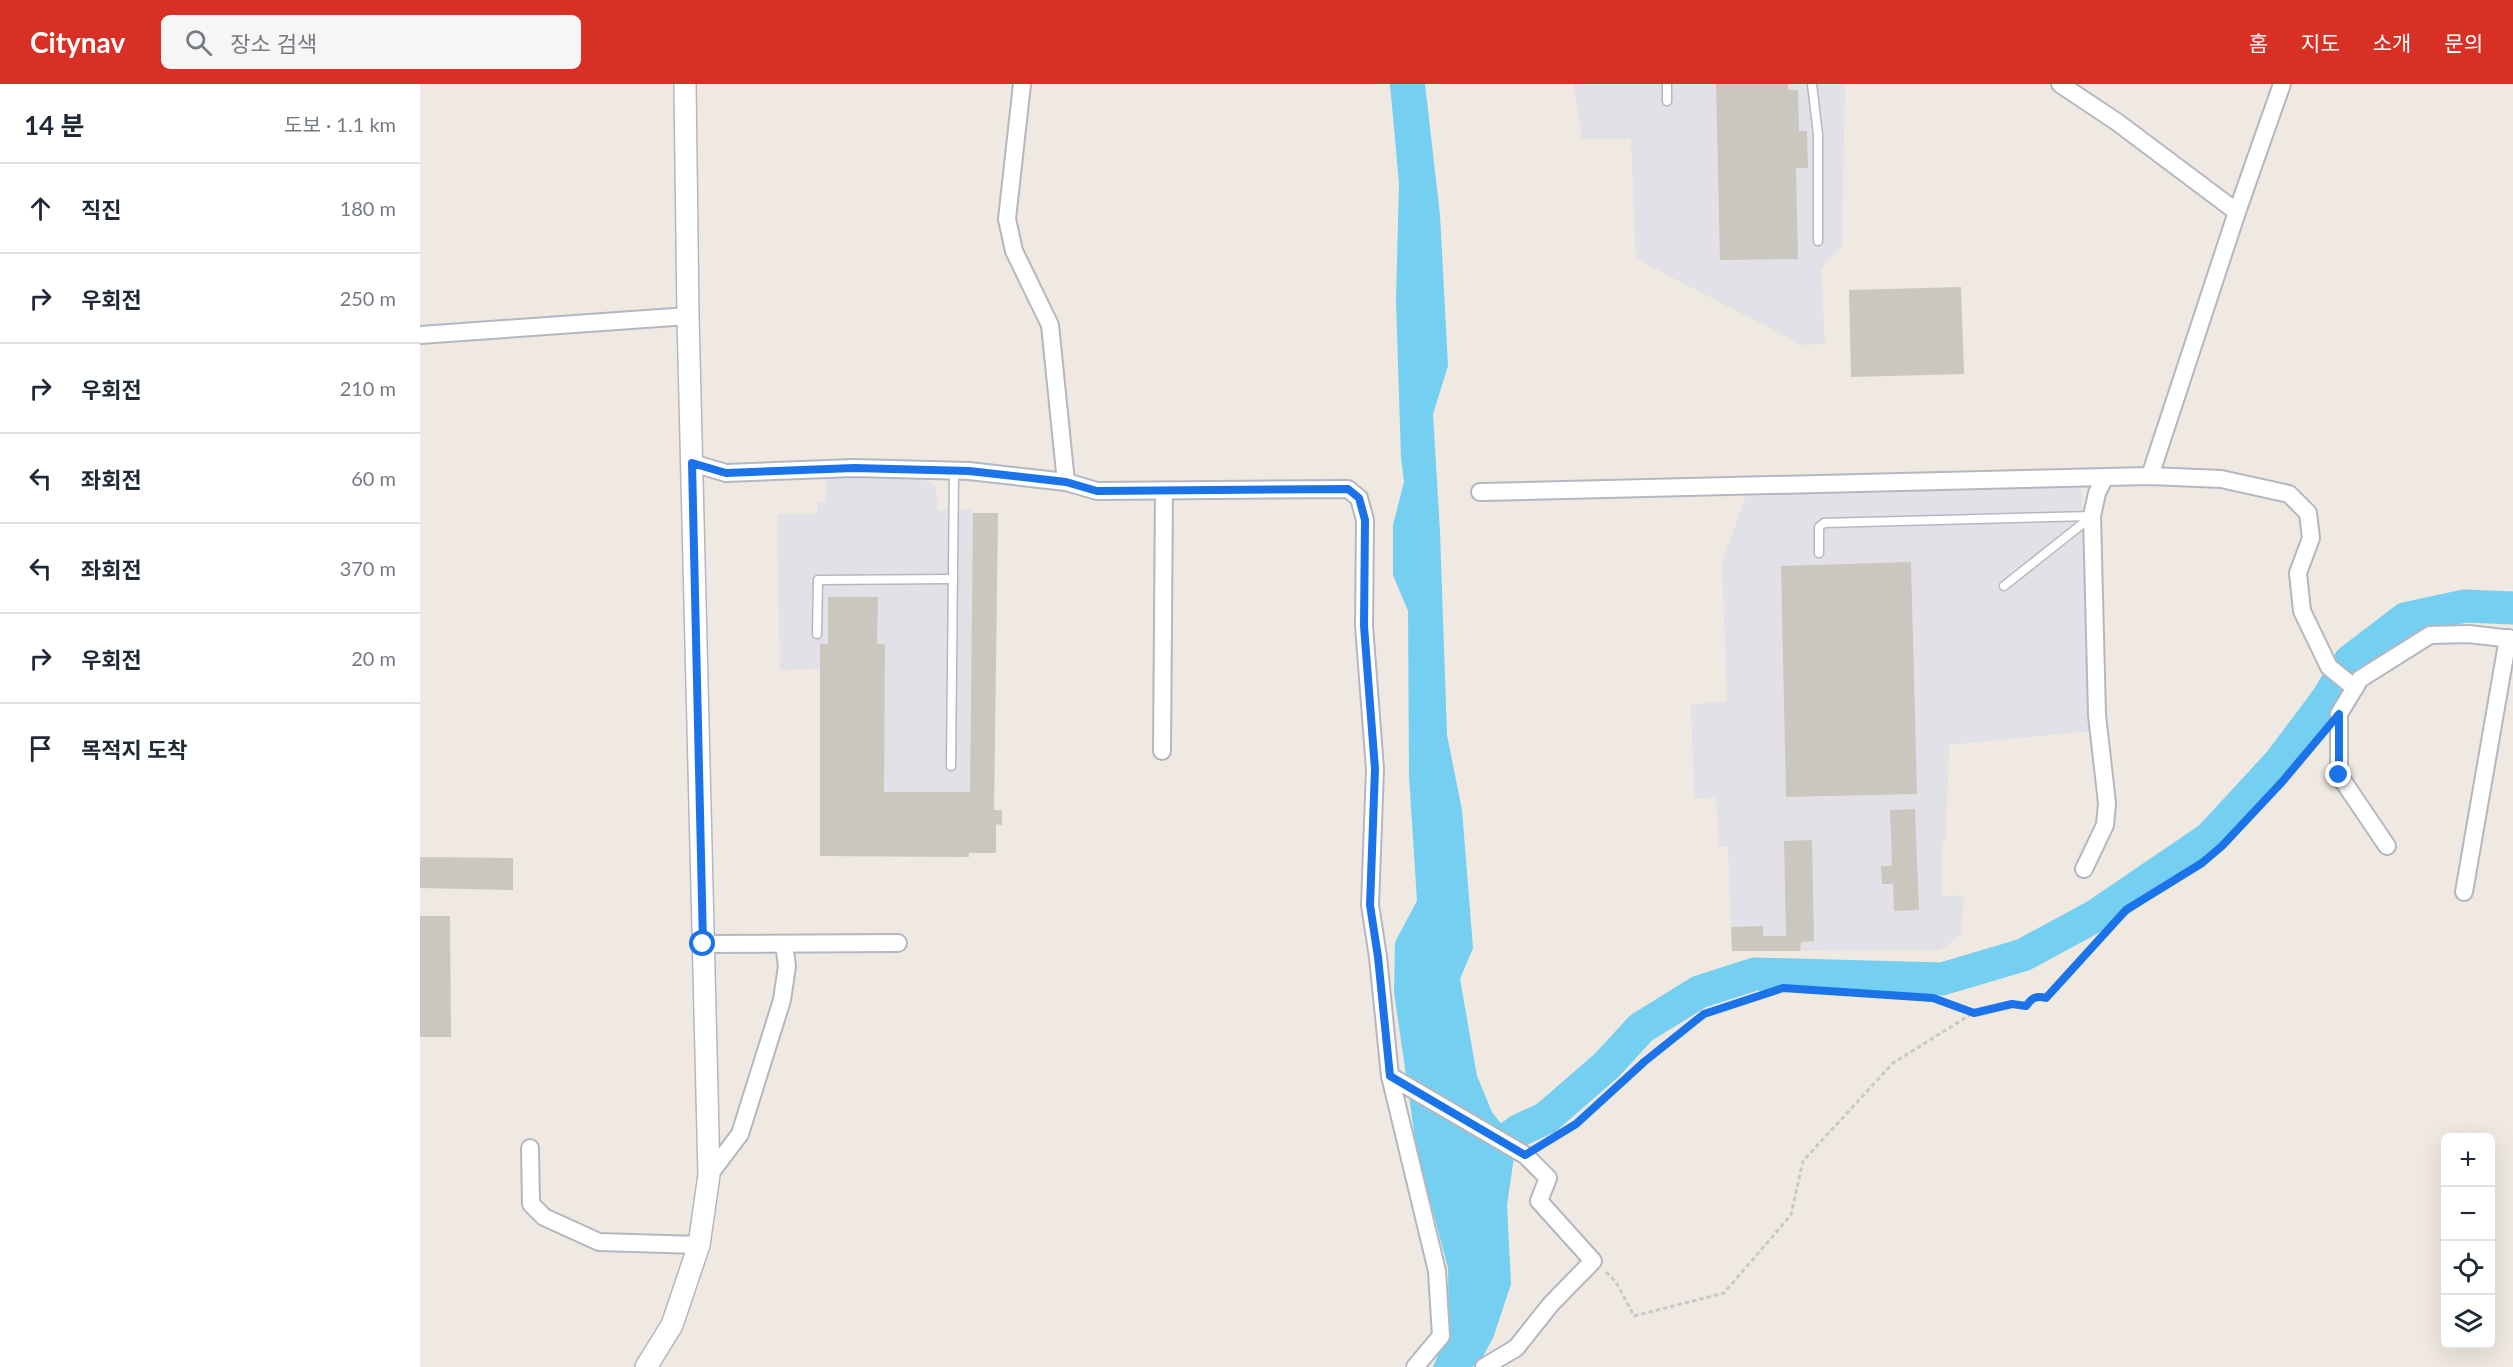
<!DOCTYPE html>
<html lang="ko">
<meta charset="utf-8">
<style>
:root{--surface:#fff;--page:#f6f6f7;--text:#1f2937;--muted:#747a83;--line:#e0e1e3;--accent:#d93025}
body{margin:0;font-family:Lato,"Noto Sans KR",sans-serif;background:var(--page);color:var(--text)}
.controls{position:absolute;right:18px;bottom:18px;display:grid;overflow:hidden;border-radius:9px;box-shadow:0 6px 24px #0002}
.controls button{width:54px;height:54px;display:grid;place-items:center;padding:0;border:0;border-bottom:2px solid var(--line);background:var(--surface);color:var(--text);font:30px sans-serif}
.stop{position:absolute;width:18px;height:18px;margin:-14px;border:4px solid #1a73e8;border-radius:50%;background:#fff}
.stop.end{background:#1a73e8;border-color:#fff;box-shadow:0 2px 6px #0008}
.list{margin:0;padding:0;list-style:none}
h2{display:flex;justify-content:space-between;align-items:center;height:78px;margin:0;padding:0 24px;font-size:26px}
h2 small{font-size:20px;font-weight:400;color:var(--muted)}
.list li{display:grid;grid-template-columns:39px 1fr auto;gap:18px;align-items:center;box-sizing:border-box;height:90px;padding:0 24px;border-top:2px solid var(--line)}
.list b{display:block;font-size:22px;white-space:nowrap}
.list em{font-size:20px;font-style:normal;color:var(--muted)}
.icon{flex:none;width:33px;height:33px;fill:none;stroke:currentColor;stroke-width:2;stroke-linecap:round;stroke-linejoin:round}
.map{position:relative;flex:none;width:2093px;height:1283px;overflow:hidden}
header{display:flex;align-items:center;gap:36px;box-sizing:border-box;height:84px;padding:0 30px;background:var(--accent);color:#fff}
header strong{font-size:28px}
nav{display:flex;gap:33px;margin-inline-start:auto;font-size:21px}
.search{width:420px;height:54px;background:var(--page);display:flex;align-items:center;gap:15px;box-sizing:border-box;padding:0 21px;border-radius:9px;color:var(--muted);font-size:22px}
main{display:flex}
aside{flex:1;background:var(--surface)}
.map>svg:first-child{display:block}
.industrial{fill:#e3e1e8}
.water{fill:#75cff0}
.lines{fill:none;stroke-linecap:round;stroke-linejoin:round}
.river{stroke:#75cff0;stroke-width:33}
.building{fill:#cbc7bf}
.service-casing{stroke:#b4b7c1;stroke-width:11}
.minor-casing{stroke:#b4b7c1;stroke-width:20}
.tertiary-casing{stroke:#b4b7c1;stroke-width:24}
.path{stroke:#c9c9c9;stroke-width:3;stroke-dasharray:4.5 3;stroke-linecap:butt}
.service{stroke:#fff;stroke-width:8}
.minor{stroke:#fff;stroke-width:16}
.tertiary{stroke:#fff;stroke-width:21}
.route{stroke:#1a73e8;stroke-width:8}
</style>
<header>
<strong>Citynav</strong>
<div class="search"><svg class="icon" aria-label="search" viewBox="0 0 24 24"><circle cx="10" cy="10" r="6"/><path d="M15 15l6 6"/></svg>장소 검색</div>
<nav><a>홈</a><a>지도</a><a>소개</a><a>문의</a></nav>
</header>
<main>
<aside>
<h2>14 분<small>도보 · 1.1 km</small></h2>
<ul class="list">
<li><svg class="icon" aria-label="ahead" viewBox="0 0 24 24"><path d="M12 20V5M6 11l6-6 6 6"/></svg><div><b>직진</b></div><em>180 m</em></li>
<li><svg class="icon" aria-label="right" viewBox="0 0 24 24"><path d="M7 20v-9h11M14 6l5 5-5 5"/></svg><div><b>우회전</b></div><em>250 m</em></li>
<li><svg class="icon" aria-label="right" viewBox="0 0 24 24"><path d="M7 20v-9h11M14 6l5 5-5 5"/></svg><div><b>우회전</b></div><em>210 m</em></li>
<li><svg class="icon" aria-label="left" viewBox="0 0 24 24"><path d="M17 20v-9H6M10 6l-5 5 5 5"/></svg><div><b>좌회전</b></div><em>60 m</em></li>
<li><svg class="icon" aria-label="left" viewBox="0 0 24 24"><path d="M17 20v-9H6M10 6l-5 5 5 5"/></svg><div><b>좌회전</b></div><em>370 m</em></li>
<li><svg class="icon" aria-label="right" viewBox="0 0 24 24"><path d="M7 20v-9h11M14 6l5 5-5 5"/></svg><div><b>우회전</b></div><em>20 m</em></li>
<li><svg class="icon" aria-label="arrive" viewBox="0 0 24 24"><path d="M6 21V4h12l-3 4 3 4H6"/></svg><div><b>목적지 도착</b></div></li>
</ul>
</aside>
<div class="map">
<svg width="2093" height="1283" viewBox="0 0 2093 1283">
<rect width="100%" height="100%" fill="#efe9e1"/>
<g class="industrial">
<path d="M1154,0h271l-3,163 -21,21 4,76 -23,1 -166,-86 -5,-120h-49z"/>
<path d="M496,392l20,10 1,24 36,-1v4h25l-4,297h8v15h-6v28h-27v4l-149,-1v-187l-40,1 -3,-156h40v-11l9,-1v-25z"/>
<path d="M1661,403l11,244 -143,14 -3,95 -4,1v55l22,-1 -3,40 -21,15 -208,1 -4,-104h-9l-3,-49 -22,1 -3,-94 36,-4 -5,-138 24,-68z"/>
</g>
<path class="water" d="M970,0h35l15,131 8,151 -15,48 7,118 7,203 15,75 11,138 -13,31 17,97 15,36 24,31 -9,62 4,79 -18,54 -12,22 -9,7h-39l16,-39 -1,-60 -31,-116 -23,-160 1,-50 22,-41 -8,-125 -1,-165 -15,-36v-50l11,-43 -3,-24 -5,-157 3,-117z"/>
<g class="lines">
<path class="river" d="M1067,1087l9,-24 24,-17 26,-12 61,-53 34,-37 58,-36 56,-18 187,5 81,-24 74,-40 113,-77 70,-76 48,-64 22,-37 55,-42 60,-13 48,2"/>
</g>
<g class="building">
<path d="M1296,0h72v6h10l1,41h8l1,37h-12l2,91 -78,1z"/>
<path d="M1541,203l3,87 -113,3 -2,-87z"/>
<path d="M553,429h25l-4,297h8v15l-6,-1v29h-27v4l-149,-1v-212h8v-47h50l-1,47h8l-1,148h86z"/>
<path d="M1491,478l6,232 -131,3 -5,-231z"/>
<path d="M1495,725l4,101 -25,1 -1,-27h-11l-1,-18h11l-2,-56z"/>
<path d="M1392,756l2,101 -13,1 -1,9h-68l-1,-24 32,-1v10h23l-2,-95z"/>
<path d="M0,773l93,1v32l-93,-2z"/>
<path d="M0,832h30l1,121h-31z"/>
</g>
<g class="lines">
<defs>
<g id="service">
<path d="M1247,0v17"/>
<path d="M1392,0l6,51v106"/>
<path d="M1399,469v-26l5,-4 268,-7"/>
<path d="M1584,502l87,-69"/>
<path d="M397,550l1,-54 135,-1"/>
<path d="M531,682l3,-295"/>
</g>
<g id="minor">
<path d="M602,0l-15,135 7,32 36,74 16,157"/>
<path d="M1640,0l57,38 120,90"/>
<path d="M0,251l268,-19"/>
<path d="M272,379l34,10 127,-5 116,3 97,11 31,9 251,-2 11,9 6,22 -1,106 11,143 -5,136 8,52 12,119"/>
<path d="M1730,392l87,-264 45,-128"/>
<path d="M1060,408l670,-16 71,3 68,15 19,19 3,25 -13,35 4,38 27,56 26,21"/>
<path d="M742,667l2,-260"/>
<path d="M1967,762l-48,-71v-61l21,-35 70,-44 38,-1 45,5"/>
<path d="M1664,785l21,-44 2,-22 -10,-88 -5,-199 5,-23 8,-16"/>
<path d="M2044,808l44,-254"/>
<path d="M283,860l195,-1"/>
<path d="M110,1064l1,56 13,13 55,25 100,3"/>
<path d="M289,1091l31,-41 42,-134 5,-34 -3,-22"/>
<path d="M995,1283l26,-31 -4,-65 -47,-195 135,79 23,23 -9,23 54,60 -42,43 -35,44 -32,19"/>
</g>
<path id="tertiary" d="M226,1283l26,-42 27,-80 10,-70 -21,-859 -3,-232"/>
</defs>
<use href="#service" class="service-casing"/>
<use href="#minor" class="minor-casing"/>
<use href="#tertiary" class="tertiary-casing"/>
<g class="path">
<path d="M1119,1063l37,-23 68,-62 60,-48 79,-26 150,10 41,15 38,-9 14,2c6,-8 10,-11 20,-8l80,-88 76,-47 20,-17 60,-64 40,-47"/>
<path d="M1186,1188l10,10 18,34 90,-23 67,-78 12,-54 90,-98 80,-50"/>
</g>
<use href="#service" class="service"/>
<use href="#minor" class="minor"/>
<use href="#tertiary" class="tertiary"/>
</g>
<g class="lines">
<path class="route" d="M283,860l-11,-481 34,10 128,-5 115,3 97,11 31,9 251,-2 11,9 6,22 -1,106 11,143 -5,136 8,52 12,119 135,79 51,-31 68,-62 60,-48 79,-26 150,10 41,15 38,-9 14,2c6,-8 10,-11 20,-8l80,-88 76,-47 20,-17 60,-64 57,-68v61"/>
</g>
</svg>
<div class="controls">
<button>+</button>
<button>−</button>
<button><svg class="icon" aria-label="locate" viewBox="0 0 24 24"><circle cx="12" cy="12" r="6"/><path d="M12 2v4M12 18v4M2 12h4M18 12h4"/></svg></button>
<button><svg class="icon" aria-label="layers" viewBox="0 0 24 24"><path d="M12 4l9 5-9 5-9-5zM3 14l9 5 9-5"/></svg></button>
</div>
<div class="stop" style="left:283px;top:860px"></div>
<div class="stop end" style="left:1919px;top:691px"></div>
</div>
</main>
